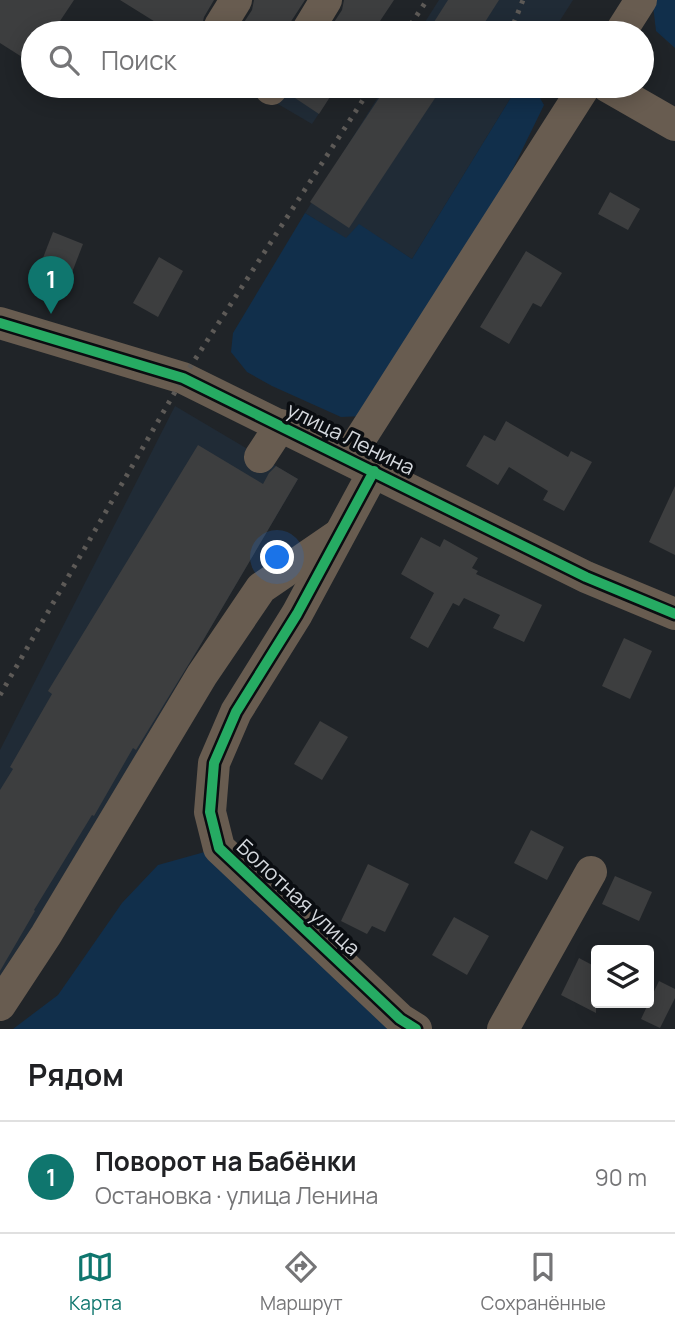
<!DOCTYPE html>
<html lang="ru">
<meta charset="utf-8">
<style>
:root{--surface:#fff;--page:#f6f6f6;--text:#202124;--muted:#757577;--line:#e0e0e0;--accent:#0f766e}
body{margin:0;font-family:Manrope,sans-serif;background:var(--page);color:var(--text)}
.controls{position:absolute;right:21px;bottom:21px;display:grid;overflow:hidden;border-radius:7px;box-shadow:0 4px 18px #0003}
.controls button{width:63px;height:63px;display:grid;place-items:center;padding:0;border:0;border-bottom:2px solid var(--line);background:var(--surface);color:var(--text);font:35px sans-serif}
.you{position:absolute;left:278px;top:558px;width:24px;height:24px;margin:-18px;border:5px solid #fff;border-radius:50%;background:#1a73e8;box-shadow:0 0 0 10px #1a73e833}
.badge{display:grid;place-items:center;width:46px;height:46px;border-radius:50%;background:var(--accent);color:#fff;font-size:23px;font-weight:700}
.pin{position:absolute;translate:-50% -58px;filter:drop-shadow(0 2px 4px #0008)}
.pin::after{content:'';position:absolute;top:37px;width:24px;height:21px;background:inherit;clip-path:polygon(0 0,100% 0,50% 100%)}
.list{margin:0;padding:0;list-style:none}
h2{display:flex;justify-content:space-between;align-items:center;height:91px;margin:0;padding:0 28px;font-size:30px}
h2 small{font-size:23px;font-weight:400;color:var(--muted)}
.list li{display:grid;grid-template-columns:46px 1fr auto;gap:21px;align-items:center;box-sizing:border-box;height:112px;padding:0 28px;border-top:2px solid var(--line)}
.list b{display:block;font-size:26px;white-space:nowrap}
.list p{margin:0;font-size:23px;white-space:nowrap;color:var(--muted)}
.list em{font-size:23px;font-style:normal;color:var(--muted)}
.icon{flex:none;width:38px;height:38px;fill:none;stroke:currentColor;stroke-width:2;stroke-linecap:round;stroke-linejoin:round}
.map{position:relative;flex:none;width:675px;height:1029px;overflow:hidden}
.search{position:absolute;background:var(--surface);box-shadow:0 4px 18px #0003;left:21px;right:21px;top:21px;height:77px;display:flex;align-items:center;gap:18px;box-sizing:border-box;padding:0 24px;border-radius:38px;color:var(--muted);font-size:26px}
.sheet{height:203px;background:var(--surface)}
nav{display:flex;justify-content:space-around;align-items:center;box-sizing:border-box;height:98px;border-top:2px solid var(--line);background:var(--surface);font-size:19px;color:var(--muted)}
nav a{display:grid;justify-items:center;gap:4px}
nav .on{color:var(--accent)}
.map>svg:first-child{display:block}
.built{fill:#202b36}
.green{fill:#112f4b}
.building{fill:#3d3e3f}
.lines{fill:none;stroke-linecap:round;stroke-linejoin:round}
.minor{stroke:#685c50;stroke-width:32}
.rail{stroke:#5d5a57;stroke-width:5;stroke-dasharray:3.5 7;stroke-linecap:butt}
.cycleway-casing{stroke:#0a0d11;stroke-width:15}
.cycleway{stroke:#26ab63;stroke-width:10}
.labels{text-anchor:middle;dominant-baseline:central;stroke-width:7;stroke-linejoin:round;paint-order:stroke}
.street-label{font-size:21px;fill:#d4d8dd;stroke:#0a0d11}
</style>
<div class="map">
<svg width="675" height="1029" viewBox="0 0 675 1029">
<rect width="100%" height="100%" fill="#202428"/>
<g class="built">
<path d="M439,0h134l-21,33h-134z"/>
<path d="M247,86h90l-25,38z"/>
<path d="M385,86h133l-106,173 -53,-34 -13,14 -41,-26z"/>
<path d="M175,406l123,73 -160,272 -24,44 -114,187v-232z"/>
</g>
<g class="green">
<path d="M656,0h19v48l-19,-17 -3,-26z"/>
<path d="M518,86h15l11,19 -42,86 -138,225 -23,1 -69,-31 -25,-14 -16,-20 2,-19 72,-120 41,25 13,-14 53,35z"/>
<path d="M219,848l191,181h-397l45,-34 64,-92 36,-38z"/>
</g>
<g class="building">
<path d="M0,0h74l-22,33h-19v31l-33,-21z"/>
<path d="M120,0h94l-10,17 -2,8 1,8h-30z"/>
<path d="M254,0h51l-15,23 -2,10h-51l15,-23z"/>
<path d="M344,0h50l-22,33h-45l15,-23z"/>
<path d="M448,0h51l-21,33h-51z"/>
<path d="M291,86h46l-18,28 -30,-20z"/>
<path d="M387,86h56l-94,142 -39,-26z"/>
<path d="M610,192l30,17 -12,21 -30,-16z"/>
<path d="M53,232l30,12 -17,44 -30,-12z"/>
<path d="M526,251l36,22 -21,34 -8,-4 -24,41 -29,-17z"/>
<path d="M159,257l24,14 -25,46 -25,-14z"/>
<path d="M506,421l62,36 3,-6 21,11 -28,49 -21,-11 5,-9 -39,-24 -11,18 -32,-19 18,-31 11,6z"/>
<path d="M198,445l65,39 6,-11 7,-7 22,13 -100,170 -62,101 -3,-2 -39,68 -2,-1 -58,95 1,1 -35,60v-181l13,-21 -3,-2 42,-73 -4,-3z"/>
<path d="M675,486v69l-26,-13z"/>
<path d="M421,537l19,10 4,-8 34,19 -6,10 6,3 -2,3 66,31 -18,37 -31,-14 7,-13 -36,-17 -5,8 -6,-3 -25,45 -18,-10 24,-45 -33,-19z"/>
<path d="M624,638l28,13 -22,48 -28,-13z"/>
<path d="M320,721l28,16 -26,43 -28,-16z"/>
<path d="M531,830l33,17 -17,33 -33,-17z"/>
<path d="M368,864l41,20 -24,48 -13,-6 -5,8 -26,-13z"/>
<path d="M615,876l37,16 -13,29 -37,-17z"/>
<path d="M454,917l35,19 -22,39 -35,-20z"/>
<path d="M579,958l17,9v46l-35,-18z"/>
<path d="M659,981l16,8v9l-15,30 -19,-9z"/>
</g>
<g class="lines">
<g class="minor">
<path d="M220,26l16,-26"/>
<path d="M306,33l20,-33"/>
<path d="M620,33l21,-33"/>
<path d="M607,86l68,39"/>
<path d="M271,89l2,-3"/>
<path d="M0,323l183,55 403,199 89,37"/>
<path d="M260,457l21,-32"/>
<path d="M348,458l237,-372"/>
<path d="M374,471l-77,143 -61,98 -22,51 -4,49 9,36 181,171 16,10"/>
<path d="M0,1005l46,-70 156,-260 59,-87 76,-52"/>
<path d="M503,1029l88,-157"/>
</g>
<g class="rail">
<path d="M405,33l22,-33"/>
<path d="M510,33l13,-33"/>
<path d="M489,88l1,-2"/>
<path d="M0,695l183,-317 189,-292"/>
</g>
<defs>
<g id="cycleway">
<path d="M0,323l183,55 403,199 89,37"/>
<path d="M374,471l-77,143 -61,98 -22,51 -4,49 9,36 181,171 16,10"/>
</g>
</defs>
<use href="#cycleway" class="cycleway-casing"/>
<use href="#cycleway" class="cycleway"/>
</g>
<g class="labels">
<g class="street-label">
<text transform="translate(351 438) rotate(26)">улица Ленина</text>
<text transform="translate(299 897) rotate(43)">Болотная улица</text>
</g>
</g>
</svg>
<div class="controls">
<button><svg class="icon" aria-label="layers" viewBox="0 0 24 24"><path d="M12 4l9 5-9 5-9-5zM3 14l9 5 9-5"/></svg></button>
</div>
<div class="you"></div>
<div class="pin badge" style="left:51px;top:314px">1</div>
<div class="search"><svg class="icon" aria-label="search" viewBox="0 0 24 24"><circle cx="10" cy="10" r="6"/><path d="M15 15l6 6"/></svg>Поиск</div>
</div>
<section class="sheet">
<h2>Рядом<small></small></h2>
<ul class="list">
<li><span class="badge">1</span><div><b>Поворот на Бабёнки</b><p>Остановка · улица Ленина</p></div><em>90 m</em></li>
</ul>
</section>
<nav>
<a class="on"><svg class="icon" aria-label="map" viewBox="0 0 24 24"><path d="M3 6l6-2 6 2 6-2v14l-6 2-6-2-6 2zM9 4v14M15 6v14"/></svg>Карта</a>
<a><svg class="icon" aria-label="directions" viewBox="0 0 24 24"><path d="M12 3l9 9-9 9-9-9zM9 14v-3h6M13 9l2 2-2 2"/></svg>Маршрут</a>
<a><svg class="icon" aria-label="saved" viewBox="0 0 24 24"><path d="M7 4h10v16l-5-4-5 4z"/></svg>Сохранённые</a>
</nav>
